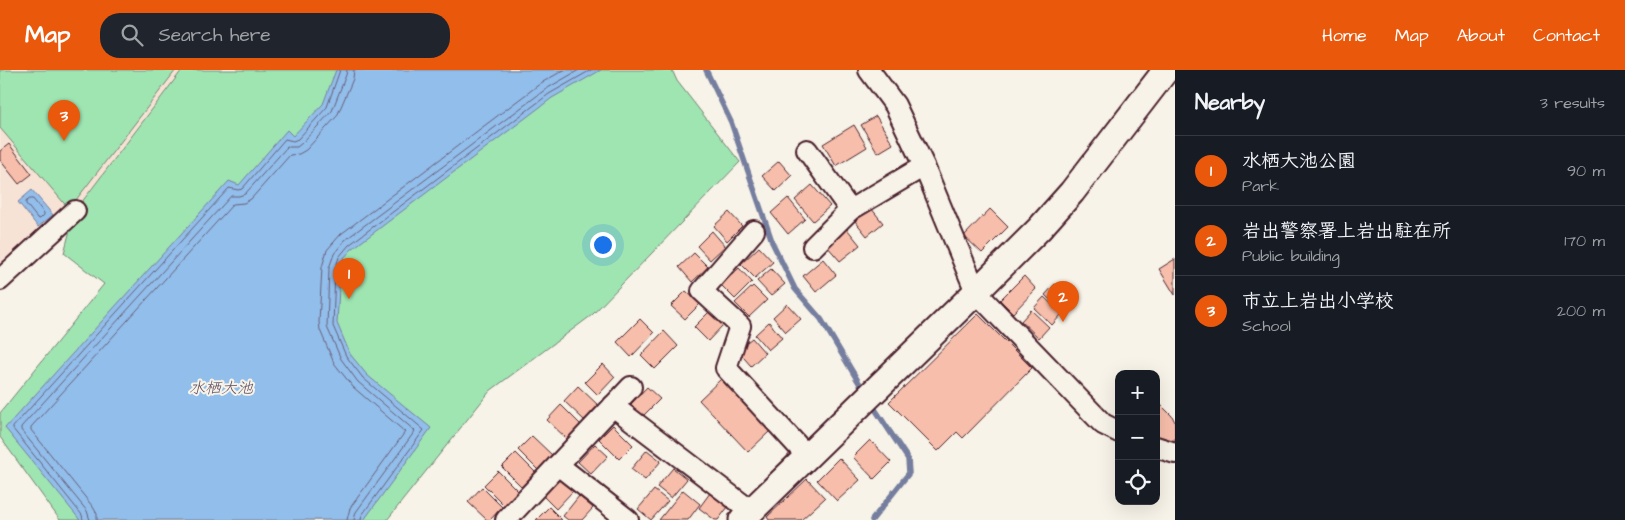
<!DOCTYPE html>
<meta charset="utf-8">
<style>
:root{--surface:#171b24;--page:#20242c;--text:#f1f3f6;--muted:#9ea1a6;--line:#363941;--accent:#ea580c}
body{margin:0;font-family:"Architects Daughter","Klee One",sans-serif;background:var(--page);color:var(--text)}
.controls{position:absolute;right:15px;bottom:15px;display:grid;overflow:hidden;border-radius:10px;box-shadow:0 5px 20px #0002}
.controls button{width:45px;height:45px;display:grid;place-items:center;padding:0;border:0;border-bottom:1px solid var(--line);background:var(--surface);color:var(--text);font:25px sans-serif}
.you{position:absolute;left:602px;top:174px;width:18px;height:18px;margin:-12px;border:4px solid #fff;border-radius:50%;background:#1a73e8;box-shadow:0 0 0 8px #1a73e833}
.badge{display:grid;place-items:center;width:32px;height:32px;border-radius:50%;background:var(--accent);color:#fff;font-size:16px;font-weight:700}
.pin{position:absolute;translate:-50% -41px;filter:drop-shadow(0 1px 2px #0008)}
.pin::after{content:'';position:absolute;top:26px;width:18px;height:15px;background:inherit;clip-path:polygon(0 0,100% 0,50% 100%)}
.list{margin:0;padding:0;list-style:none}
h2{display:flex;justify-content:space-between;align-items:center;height:65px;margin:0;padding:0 20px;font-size:21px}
h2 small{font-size:16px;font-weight:400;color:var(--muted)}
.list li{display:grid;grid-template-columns:32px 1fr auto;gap:15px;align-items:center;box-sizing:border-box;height:70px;padding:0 20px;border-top:1px solid var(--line)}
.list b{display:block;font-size:19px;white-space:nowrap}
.list p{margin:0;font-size:16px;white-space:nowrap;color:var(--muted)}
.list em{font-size:16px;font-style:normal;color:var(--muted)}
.icon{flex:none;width:28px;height:28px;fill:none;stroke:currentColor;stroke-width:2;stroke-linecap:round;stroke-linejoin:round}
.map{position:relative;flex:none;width:1175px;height:450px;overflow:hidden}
header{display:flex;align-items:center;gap:30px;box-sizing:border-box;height:70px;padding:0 25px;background:var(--accent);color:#fff}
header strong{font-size:24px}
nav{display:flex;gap:28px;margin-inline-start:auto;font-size:18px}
.search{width:350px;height:45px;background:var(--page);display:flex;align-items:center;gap:12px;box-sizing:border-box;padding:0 18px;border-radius:20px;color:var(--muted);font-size:19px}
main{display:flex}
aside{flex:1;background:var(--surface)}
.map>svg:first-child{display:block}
.built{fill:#f7e3d6}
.green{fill:#9fe5b2;stroke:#74826e}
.water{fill:#92beeb;stroke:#757e9e}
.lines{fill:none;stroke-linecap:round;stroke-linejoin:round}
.shore{stroke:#675f78;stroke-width:1}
.stream{stroke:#757e9e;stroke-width:5.5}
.building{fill:#f7bfab;stroke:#4a1f2b}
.minor-casing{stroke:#4a1f2b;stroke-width:24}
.tertiary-casing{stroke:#4a1f2b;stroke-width:29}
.minor{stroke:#f7f3e8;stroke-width:20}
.tertiary{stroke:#f7f3e8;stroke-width:25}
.labels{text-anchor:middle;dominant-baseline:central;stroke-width:4;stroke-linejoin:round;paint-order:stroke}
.water-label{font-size:16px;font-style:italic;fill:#604f65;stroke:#f7f3e8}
</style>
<header>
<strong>Map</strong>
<div class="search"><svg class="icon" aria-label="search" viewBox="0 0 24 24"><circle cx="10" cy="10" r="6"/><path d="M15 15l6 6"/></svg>Search here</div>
<nav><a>Home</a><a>Map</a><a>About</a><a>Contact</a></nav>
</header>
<main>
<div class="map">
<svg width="1175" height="450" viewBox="0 0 1175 450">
<rect width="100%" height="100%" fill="#f7f3e8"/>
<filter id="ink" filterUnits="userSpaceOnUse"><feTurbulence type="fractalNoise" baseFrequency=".02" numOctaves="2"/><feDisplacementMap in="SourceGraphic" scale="10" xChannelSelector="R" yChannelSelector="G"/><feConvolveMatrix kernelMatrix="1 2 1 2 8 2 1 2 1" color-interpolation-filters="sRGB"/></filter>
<g filter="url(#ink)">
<path class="built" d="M0,0h182l-107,141 -75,58z"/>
<g class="green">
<path d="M0,0h176l-107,139 -69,-81z"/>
<path d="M182,0h490l5,11 63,81 -148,153 -102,76 -103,129h-327l-60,-83v-24l104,-129 -40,-31 11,-42z"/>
</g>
<g class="water">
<path d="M336,0h265l-49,28 -200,151 -9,10 -3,12 -3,52 13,31 17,21 64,53 -67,92h-284l-75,-92 224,-247 10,4 48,-55 6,6 30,-32z"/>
<path d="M32,120l21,25 -15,12 -20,-25z"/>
</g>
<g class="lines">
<g class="shore">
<path d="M30,129h3l11,14v2l-4,4 -3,-1 -11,-14v-2z"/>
<path d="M83,450l-1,-5 -69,-86v-2l216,-239 9,2 4,-1 43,-50 8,2 5,-2 29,-32 13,-37"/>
<path d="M90,450l-3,-9 -66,-81v-3l210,-231h8l6,-2 42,-47h10l5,-4 30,-32 14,-36 1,-5"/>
<path d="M97,450v-6l-4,-7 -62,-77v-3l202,-223 11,-1 7,-4 39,-44 9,-1 7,-4 31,-34 16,-37 1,-9"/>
<path d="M347,450l3,-12 55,-76 -52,-45 -19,-24 -14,-33 -1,-8 3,-55 5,-17 14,-16 200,-151 23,-13"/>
<path d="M354,450l2,-8 59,-81 -57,-49 -17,-23 -14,-32 2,-59 5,-14 11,-14 201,-151 33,-19"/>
<path d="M361,450l1,-5 62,-85 -61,-52 -17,-22 -13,-30 2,-56 4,-13 10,-12 200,-151 42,-24"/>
</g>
<g class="stream">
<path d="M706,0l25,52 42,122 22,45 26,30 43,72"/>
<path d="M871,333l37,56 1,14 -37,47"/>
</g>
</g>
<g class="building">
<path d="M876,46l17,28 -15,9 -17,-28z"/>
<path d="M854,55l13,22 -31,19 -13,-22z"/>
<path d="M9,74l23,30 -13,10 -19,-24v-9z"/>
<path d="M779,91l13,15 -16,15 -14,-15z"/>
<path d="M812,115l18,21 -17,15 -18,-21z"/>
<path d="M788,128l17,21 -17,15 -17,-21z"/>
<path d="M871,138l12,15 -16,13 -12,-15z"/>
<path d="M990,139l18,18 -26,26 -18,-17z"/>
<path d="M729,142l13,14 -15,15 -13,-15z"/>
<path d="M847,159l13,16 -20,16 -13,-15z"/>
<path d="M712,161l13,15 -15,14 -13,-14z"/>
<path d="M759,177l14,15 -18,16 -14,-14z"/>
<path d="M694,183l14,14 -16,15 -13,-15z"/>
<path d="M823,189l13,16 -20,17 -13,-16z"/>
<path d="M1175,189v36l-16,-26z"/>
<path d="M739,198l13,14 -17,17 -14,-14z"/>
<path d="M771,199l14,15 -14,12 -14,-15z"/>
<path d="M1024,206l12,13 -23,24 -13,-13z"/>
<path d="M1055,214l18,18 -10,10 -18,-17z"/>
<path d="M753,216l14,14 -18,17 -14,-14z"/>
<path d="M686,221l14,13 -15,15 -14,-13z"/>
<path d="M1044,227l18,17 -10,11 -18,-17z"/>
<path d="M787,234l14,15 -15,13 -13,-15z"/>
<path d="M1031,240l18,17 -10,11 -18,-17z"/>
<path d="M709,242l14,13 -15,16 -14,-14z"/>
<path d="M978,244l54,54 -69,70 -6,-6 -19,19 -49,-49z"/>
<path d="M640,249l14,14 -23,24 -14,-15z"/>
<path d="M769,252l13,16 -14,12 -13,-15z"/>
<path d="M664,261l14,15 -23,23 -14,-14z"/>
<path d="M752,268l13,15 -14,13 -14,-16z"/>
<path d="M603,294l12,13 -17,18 -13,-13z"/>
<path d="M721,309l49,52 -22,21 -49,-52z"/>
<path d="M578,316l21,20 -15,14 -20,-19z"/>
<path d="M647,317l13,12 -18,18 -12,-12z"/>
<path d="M1156,330l16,16 3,6v21l-19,-6z"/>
<path d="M561,335l20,20 -14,14 -20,-19z"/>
<path d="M613,355l20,20 -14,14 -20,-20z"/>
<path d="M532,366l20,19 -14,15 -20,-20z"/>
<path d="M870,370l21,22 -17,17 -21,-22z"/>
<path d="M595,374l13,12 -17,18 -13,-12z"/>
<path d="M647,380l14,11 -16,19 -14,-11z"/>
<path d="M516,383l20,20 -14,14 -20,-20z"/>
<path d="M839,388l21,22 -23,21 -20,-21z"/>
<path d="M673,398l14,11 -16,19 -14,-11z"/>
<path d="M498,401l20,20 -14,14 -20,-20z"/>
<path d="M561,408l12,13 -17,18 -13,-13z"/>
<path d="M807,409l18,19 -24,22h-32l-2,-3z"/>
<path d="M482,417l20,20 -12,13h-3l-19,-18z"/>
<path d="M654,420l14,11 -17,19 -13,-11z"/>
<path d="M683,420l17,14 -12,16h-29z"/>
<path d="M710,423l18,14 -10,13h-3l-16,-12z"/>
<path d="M579,426l14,12 -11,12h-14l-5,-4z"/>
<path d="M549,437l13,13h-26z"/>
</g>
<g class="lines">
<defs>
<g id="minor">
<path d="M869,0l26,35 29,61 52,126 127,132 16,8"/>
<path d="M807,80l43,60"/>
<path d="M754,161l-52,60 38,35 -14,42 82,89"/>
<path d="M813,177l37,-37 74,-44"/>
<path d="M0,210l75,-69"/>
<path d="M613,336l138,105"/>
<path d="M1156,377l19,6"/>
<path d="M558,395l70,55"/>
<path d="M506,450l125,-133"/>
</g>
<path id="tertiary" d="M742,450l234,-228 63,-63 33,-37 94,-122"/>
</defs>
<use href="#minor" class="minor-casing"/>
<use href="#tertiary" class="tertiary-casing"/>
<use href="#minor" class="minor"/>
<use href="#tertiary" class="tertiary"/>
</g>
</g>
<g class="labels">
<g class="water-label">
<text x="221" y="318">水栖大池</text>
</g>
</g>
</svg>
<div class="controls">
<button>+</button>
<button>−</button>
<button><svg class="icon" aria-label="locate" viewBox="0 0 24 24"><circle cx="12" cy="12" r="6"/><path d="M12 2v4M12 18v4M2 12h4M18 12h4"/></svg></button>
</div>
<div class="you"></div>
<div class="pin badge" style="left:349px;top:229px">1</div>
<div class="pin badge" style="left:1063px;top:252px">2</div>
<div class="pin badge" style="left:64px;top:71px">3</div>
</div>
<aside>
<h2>Nearby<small>3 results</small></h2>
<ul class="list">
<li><span class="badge">1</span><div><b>水栖大池公園</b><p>Park</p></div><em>90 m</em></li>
<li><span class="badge">2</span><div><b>岩出警察署上岩出駐在所</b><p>Public building</p></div><em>170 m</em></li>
<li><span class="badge">3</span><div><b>市立上岩出小学校</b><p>School</p></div><em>200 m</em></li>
</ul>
</aside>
</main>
